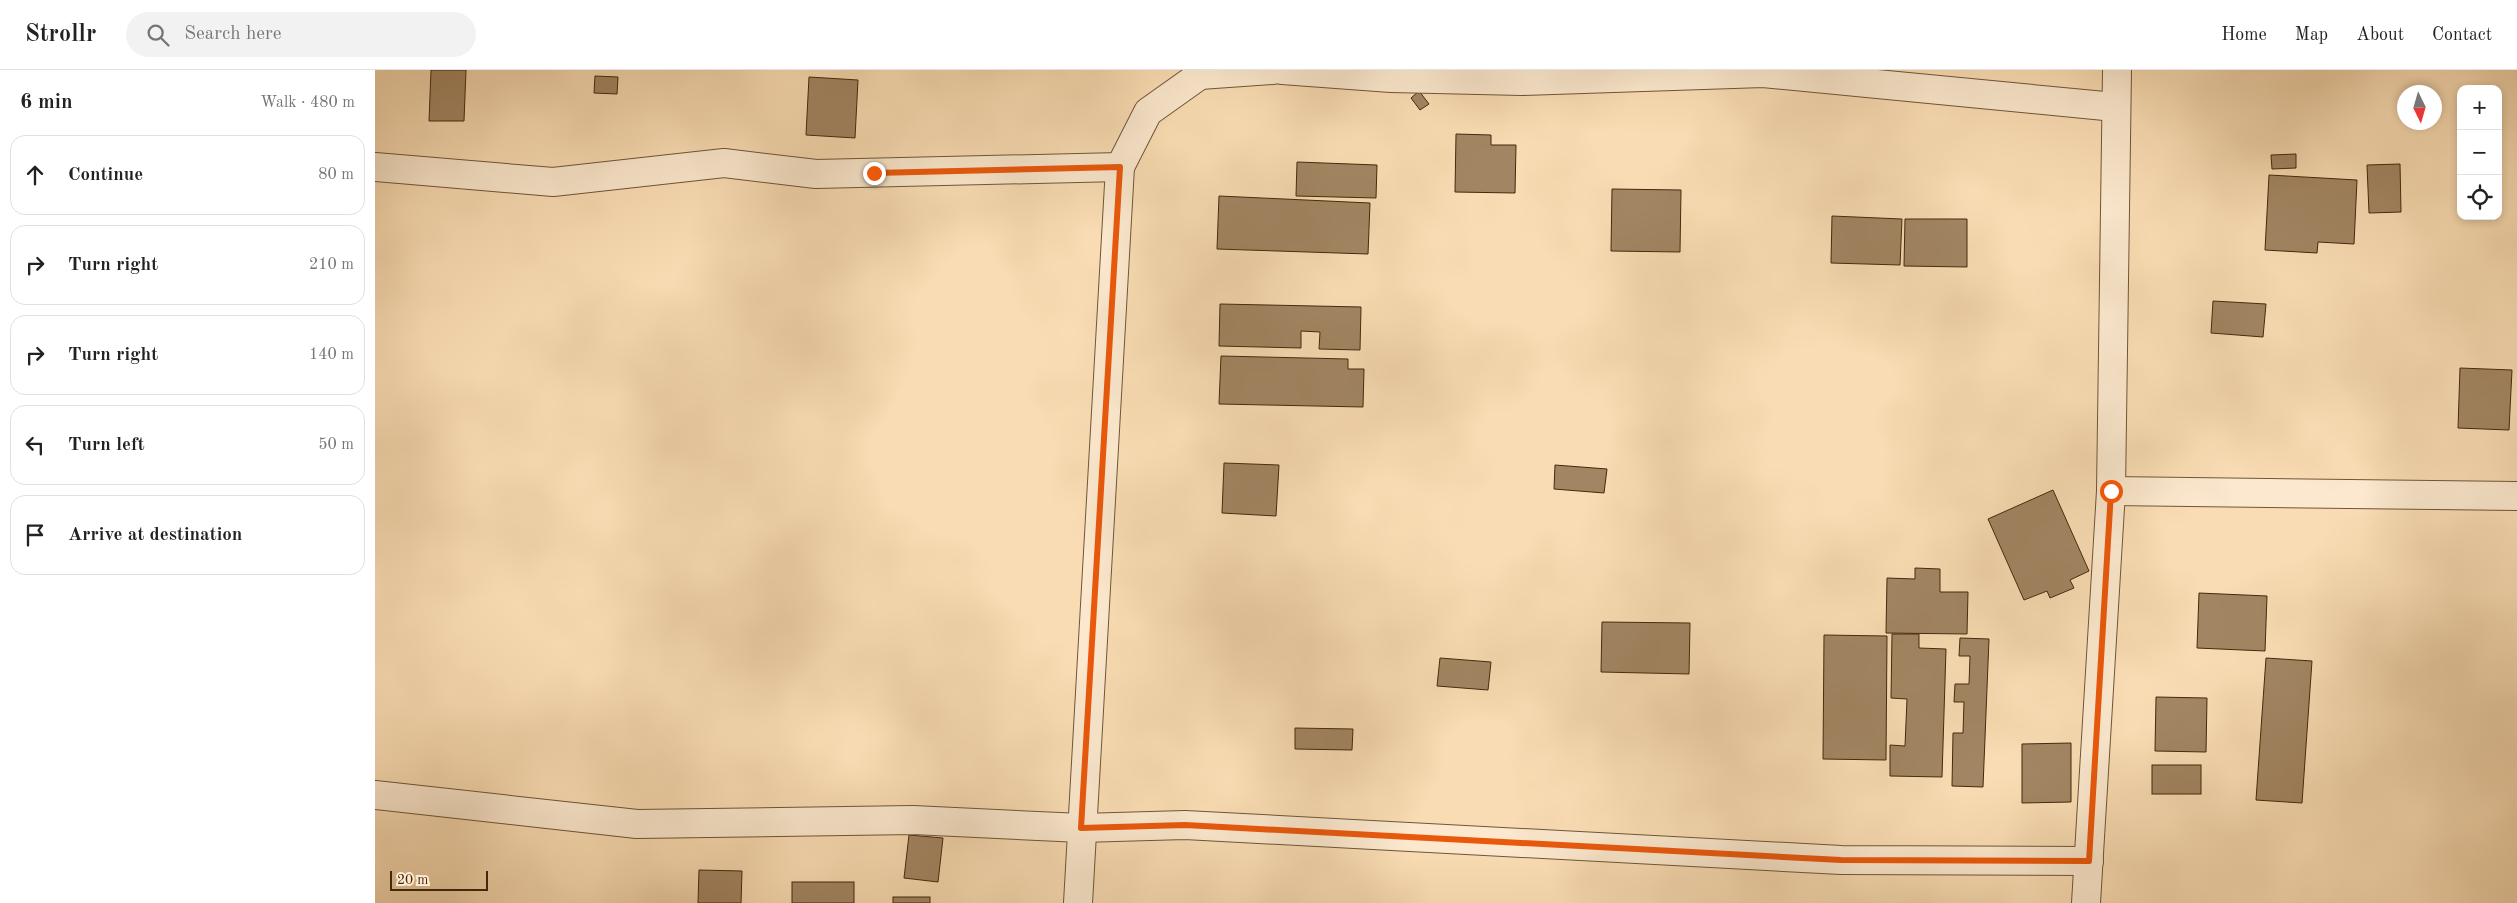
<!DOCTYPE html>
<meta charset="utf-8">
<style>
:root{--surface:#fff;--page:#f2f2f2;--text:#222;--muted:#767676;--line:#e0e0e0}
body{margin:0;font-family:"Old Standard TT",serif;background:var(--page);color:var(--text)}
.controls{position:absolute;right:15px;top:15px;display:grid;overflow:hidden;border-radius:10px;box-shadow:0 2px 8px #0003}
.controls button{width:45px;height:45px;display:grid;place-items:center;padding:0;border:0;border-bottom:1px solid var(--line);background:var(--surface);color:var(--text);font:25px sans-serif}
.compass{position:absolute;left:2022px;top:15px;width:45px;height:45px;border-radius:50%;background:var(--surface);box-shadow:0 2px 8px #0003;rotate:175deg}
.scale{position:absolute;left:15px;bottom:12px;width:98px;box-sizing:border-box;padding-left:5px;border:2px solid #43290d;border-top:0;font-size:14px;line-height:18px;white-space:nowrap;color:#43290d;-webkit-text-stroke:4px #fbe8ce;paint-order:stroke}
.stop{position:absolute;width:15px;height:15px;margin:-11px;border:4px solid #ea580c;border-radius:50%;background:#fff}
.stop.end{background:#ea580c;border-color:#fff;box-shadow:0 1px 5px #0008}
.list{margin:0;padding:0;list-style:none}
h2{display:flex;justify-content:space-between;align-items:center;height:65px;margin:0;padding:0 20px;font-size:21px}
h2 small{font-size:16px;font-weight:400;color:var(--muted)}
.list li{display:grid;grid-template-columns:32px 1fr auto;gap:15px;align-items:center;box-sizing:border-box;height:80px;margin:0 10px 10px;padding:0 10px;border:1px solid var(--line);border-radius:15px}
.list b{display:block;font-size:19px;white-space:nowrap}
.list em{font-size:16px;font-style:normal;color:var(--muted)}
.icon{flex:none;width:28px;height:28px;fill:none;stroke:currentColor;stroke-width:2;stroke-linecap:round;stroke-linejoin:round}
.map{position:relative;flex:none;width:2142px;height:833px;overflow:hidden}
header{display:flex;align-items:center;gap:30px;box-sizing:border-box;height:70px;padding:0 25px;background:var(--surface);border-bottom:1px solid var(--line)}
header strong{font-size:24px}
nav{display:flex;gap:28px;margin-inline-start:auto;font-size:18px}
.search{width:350px;height:45px;background:var(--page);display:flex;align-items:center;gap:12px;box-sizing:border-box;padding:0 18px;border-radius:28px;color:var(--muted);font-size:19px}
main{display:flex}
aside{flex:1;background:var(--surface)}
.map>svg:first-child{display:block}
.building{fill:#a28663;stroke:#43290d}
.lines{fill:none;stroke-linecap:round;stroke-linejoin:round}
.street-casing{stroke:#705636;stroke-width:30}
.street{stroke:#fbe8ce;stroke-width:28}
.route{stroke:#ea580c;stroke-width:6}
</style>
<header>
<strong>Strollr</strong>
<div class="search"><svg class="icon" aria-label="search" viewBox="0 0 24 24"><circle cx="10" cy="10" r="6"/><path d="M15 15l6 6"/></svg>Search here</div>
<nav><a>Home</a><a>Map</a><a>About</a><a>Contact</a></nav>
</header>
<main>
<aside>
<h2>6 min<small>Walk · 480 m</small></h2>
<ul class="list">
<li><svg class="icon" aria-label="ahead" viewBox="0 0 24 24"><path d="M12 20V5M6 11l6-6 6 6"/></svg><div><b>Continue</b></div><em>80 m</em></li>
<li><svg class="icon" aria-label="right" viewBox="0 0 24 24"><path d="M7 20v-9h11M14 6l5 5-5 5"/></svg><div><b>Turn right</b></div><em>210 m</em></li>
<li><svg class="icon" aria-label="right" viewBox="0 0 24 24"><path d="M7 20v-9h11M14 6l5 5-5 5"/></svg><div><b>Turn right</b></div><em>140 m</em></li>
<li><svg class="icon" aria-label="left" viewBox="0 0 24 24"><path d="M17 20v-9H6M10 6l-5 5 5 5"/></svg><div><b>Turn left</b></div><em>50 m</em></li>
<li><svg class="icon" aria-label="arrive" viewBox="0 0 24 24"><path d="M6 21V4h12l-3 4 3 4H6"/></svg><div><b>Arrive at destination</b></div></li>
</ul>
</aside>
<div class="map">
<svg width="2142" height="833" viewBox="0 0 2142 833">
<rect width="100%" height="100%" fill="#f9dcb3"/>
<filter id="stains"><feTurbulence type="fractalNoise" baseFrequency=".004" numOctaves="4"/><feColorMatrix values="0 0 0 0 .2 0 0 0 0 .09 0 0 0 0 .02 0 0 0 .5 -.17"/></filter>
<radialGradient id="worn" r=".72"><stop offset=".6" stop-color="#630" stop-opacity="0"/><stop offset="1" stop-color="#630" stop-opacity=".3"/></radialGradient>
<g class="building">
<path d="M56,0h35l-2,51h-35z"/>
<path d="M220,6l23,1 -1,17 -23,-1z"/>
<path d="M434,7l49,3 -3,58 -49,-3z"/>
<path d="M1044,21l10,13 -9,6 -9,-12z"/>
<path d="M1081,64l35,1v10h25l-1,48 -60,-1z"/>
<path d="M1921,84v14l-24,1 -1,-14z"/>
<path d="M922,92l80,3 -1,33 -80,-2z"/>
<path d="M2025,94l1,48 -32,1 -2,-48z"/>
<path d="M1894,105l88,5 -3,64 -36,-2 -1,11 -52,-3z"/>
<path d="M1237,119l69,1 -1,62 -69,-1z"/>
<path d="M844,126l151,7 -2,51 -151,-5z"/>
<path d="M1457,146l70,3 -2,46 -69,-2z"/>
<path d="M1530,149h62v48l-63,-1z"/>
<path d="M1838,231l53,3 -3,33 -52,-4z"/>
<path d="M845,234l141,3 -1,43 -41,-1 1,-17 -19,-1v17l-82,-2z"/>
<path d="M846,286l127,3v10h16l-1,38 -144,-3z"/>
<path d="M2085,298l52,2 -3,60 -51,-2z"/>
<path d="M849,393l55,2 -3,51 -54,-3z"/>
<path d="M1180,395l52,4 -3,24 -50,-4z"/>
<path d="M1678,420l36,81 -19,9 4,8 -24,10 -3,-7 -23,9 -36,-81z"/>
<path d="M1540,498l25,1v23h28l-1,42 -81,-1 1,-55 28,1z"/>
<path d="M1824,523l68,3 -2,55 -68,-3z"/>
<path d="M1227,552l88,1 -1,51 -88,-2z"/>
<path d="M1517,564h27v14l27,1 -4,128 -52,-1v-31l15,1 2,-47 -16,-1z"/>
<path d="M1449,565l63,1 -1,124 -63,-1z"/>
<path d="M1585,568l29,1 -6,148 -31,-1 1,-53h10l1,-31h-10l1,-18h14l1,-28h-11z"/>
<path d="M1065,588l51,4 -3,28 -51,-4z"/>
<path d="M1891,588l46,3 -10,142 -46,-3z"/>
<path d="M1781,627l51,1 -1,54 -51,-1z"/>
<path d="M920,658l58,1 -1,21 -57,-1z"/>
<path d="M1696,673v59l-49,1v-59z"/>
<rect x="1777" y="695" width="49" height="29"/>
<path d="M534,765l34,3 -5,44 -34,-4z"/>
<path d="M324,800l43,1 -1,32h-43z"/>
<rect x="417" y="812" width="62" height="21"/>
<rect x="518" y="827" width="37" height="6"/>
</g>
<g class="lines">
<defs>
<g id="street">
<path d="M907,0l109,8 131,3 241,-8 352,34"/>
<path d="M825,5l73,-5"/>
<path d="M0,97l178,15 171,-19 92,11 304,-7"/>
<path d="M1736,421l406,5"/>
<path d="M0,725l262,29 276,-4 168,8 104,-3 656,35 248,1"/>
<path d="M703,833l42,-736 28,-55 52,-37 -3,-5"/>
<path d="M1711,833l25,-412 6,-421"/>
</g>
</defs>
<use href="#street" class="street-casing"/>
<use href="#street" class="street"/>
</g>
<g class="lines">
<path class="route" d="M499,103l246,-6 -39,661 104,-3 656,35 248,1 22,-370"/>
</g>
<rect width="100%" height="100%" filter="url(#stains)"/>
<rect width="100%" height="100%" fill="url(#worn)"/>
</svg>
<div class="controls">
<button>+</button>
<button>−</button>
<button><svg class="icon" aria-label="locate" viewBox="0 0 24 24"><circle cx="12" cy="12" r="6"/><path d="M12 2v4M12 18v4M2 12h4M18 12h4"/></svg></button>
</div>
<svg class="compass" viewBox="-18 -18 36 36"><path d="M0-13l5 13h-10z" fill="#e53935"/><path d="M0 13l5-13h-10z" fill="#767676"/></svg>
<div class="scale">20 m</div>
<div class="stop" style="left:1736px;top:421px"></div>
<div class="stop end" style="left:499px;top:103px"></div>
</div>
</main>
